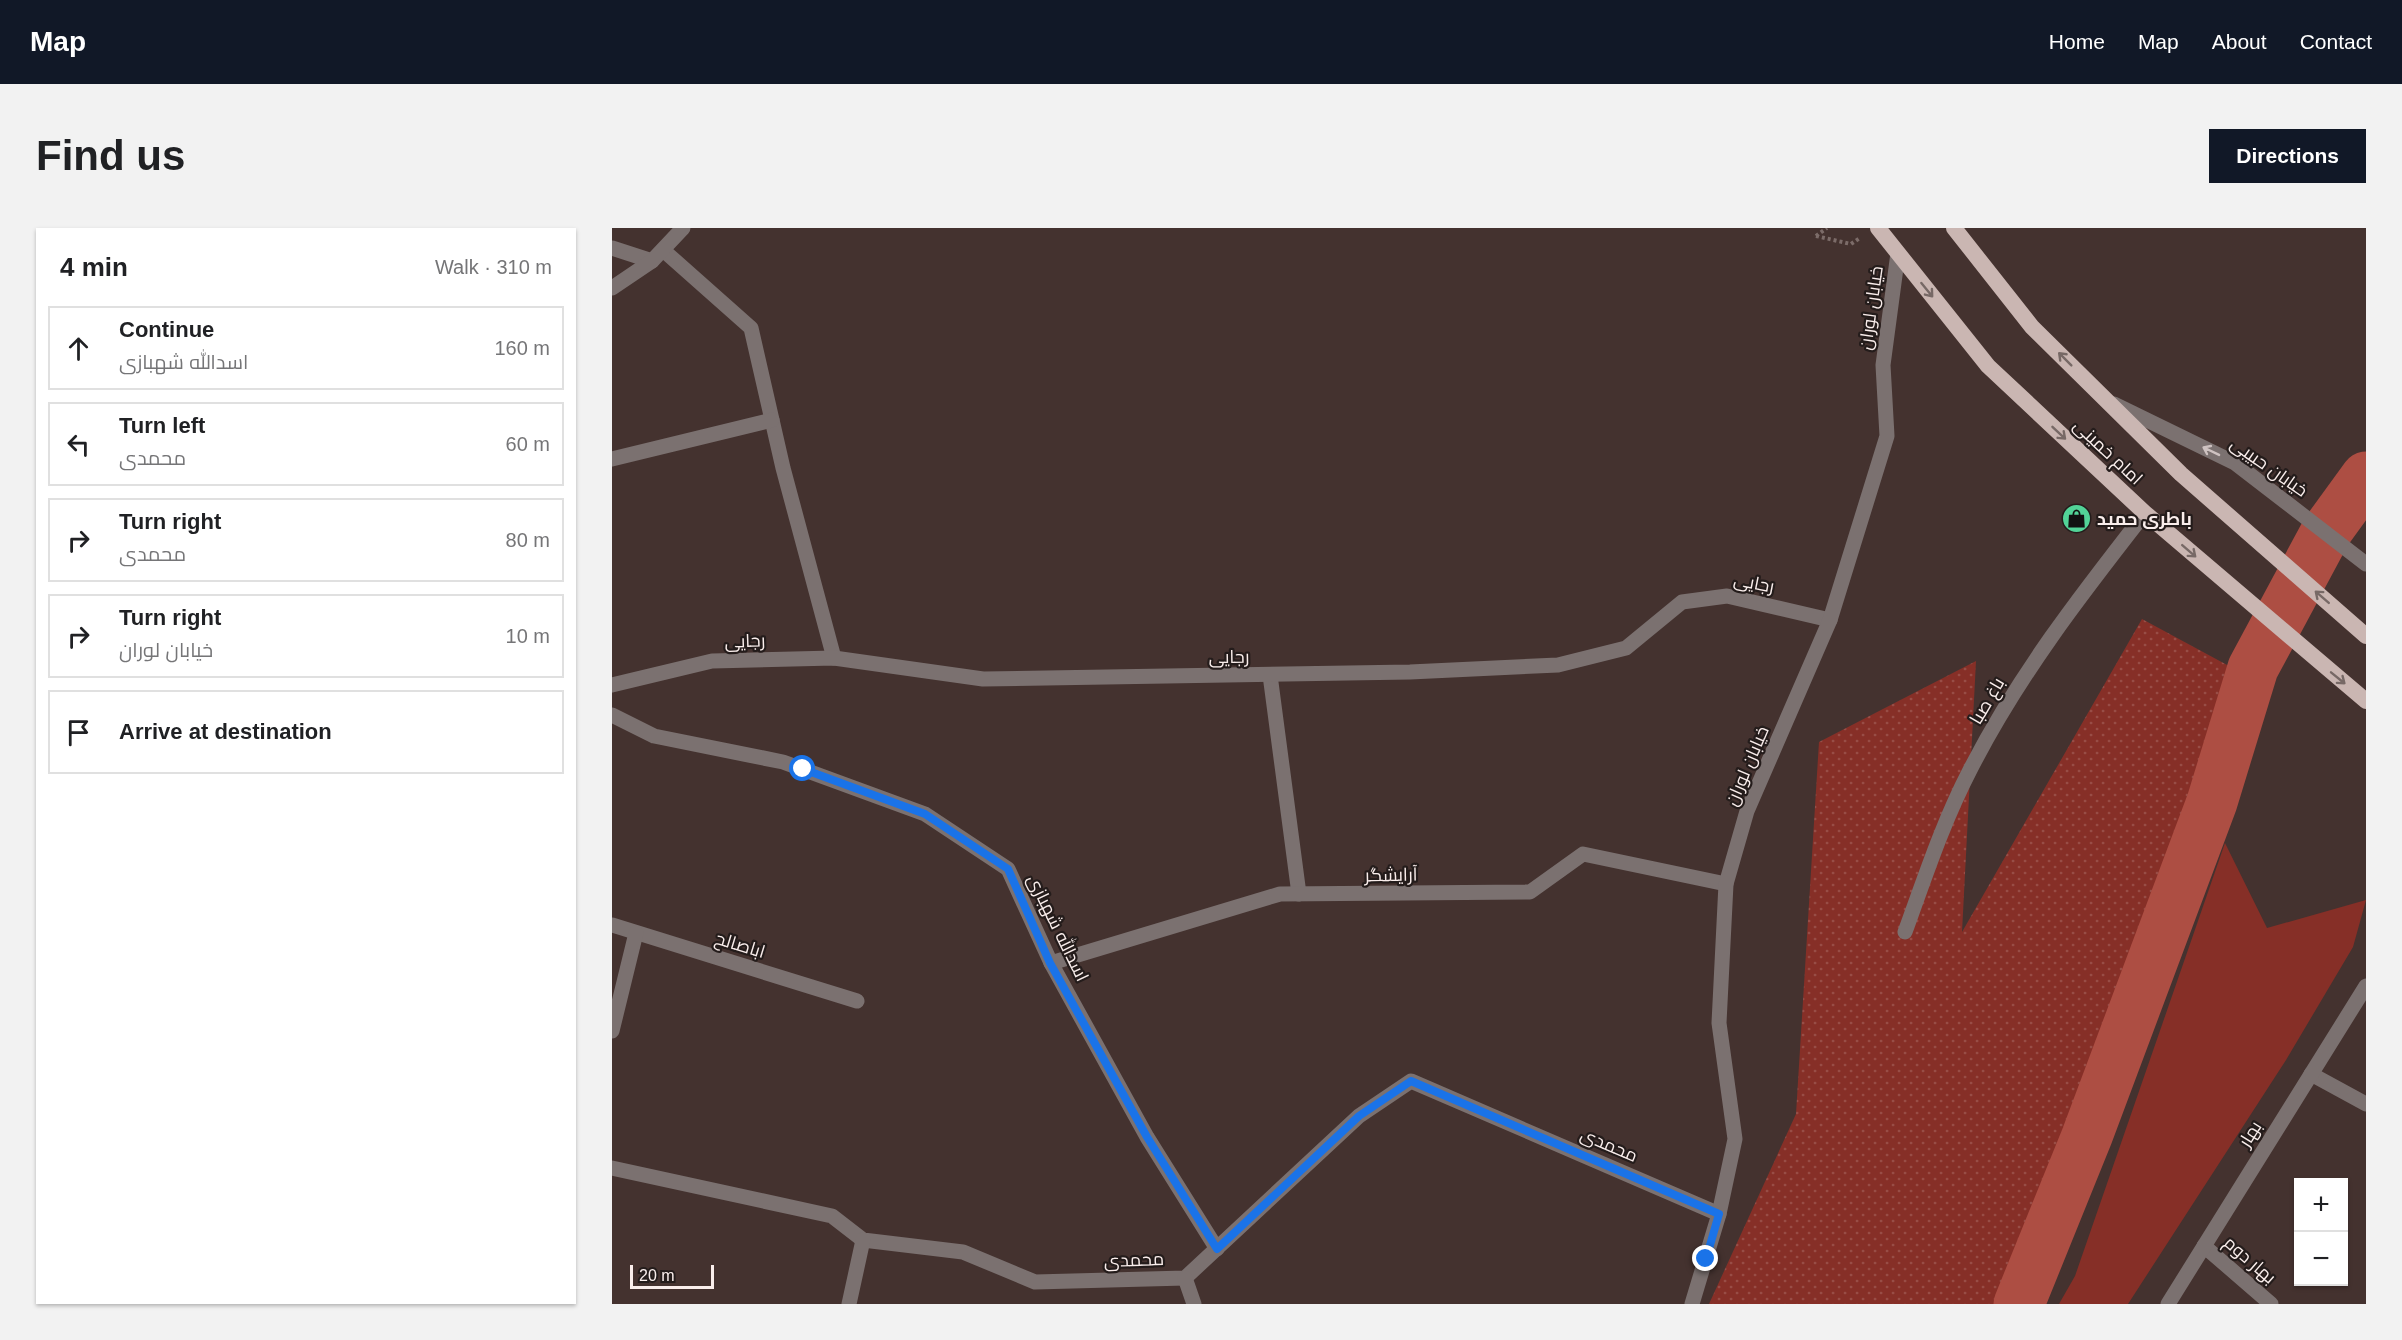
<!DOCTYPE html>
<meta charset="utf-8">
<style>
:root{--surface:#fff;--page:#f2f2f2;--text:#202124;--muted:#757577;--line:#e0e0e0;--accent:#111827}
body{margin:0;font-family:Helvetica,Cairo,sans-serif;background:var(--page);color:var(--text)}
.controls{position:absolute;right:18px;bottom:18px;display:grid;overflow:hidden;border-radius:0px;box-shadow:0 2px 4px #0004}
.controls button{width:54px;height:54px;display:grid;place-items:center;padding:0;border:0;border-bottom:2px solid var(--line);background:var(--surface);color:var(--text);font:30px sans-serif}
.scale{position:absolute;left:18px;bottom:15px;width:84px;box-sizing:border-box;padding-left:6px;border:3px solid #faeeec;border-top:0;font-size:16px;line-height:21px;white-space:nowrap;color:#faeeec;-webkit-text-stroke:4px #241c1b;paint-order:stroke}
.stop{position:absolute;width:18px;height:18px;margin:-14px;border:4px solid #1a73e8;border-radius:50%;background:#fff}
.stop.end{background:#1a73e8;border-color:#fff;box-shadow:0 2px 6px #0008}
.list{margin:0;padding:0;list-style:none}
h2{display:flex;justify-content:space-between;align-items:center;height:78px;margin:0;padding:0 24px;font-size:26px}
h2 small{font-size:20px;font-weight:400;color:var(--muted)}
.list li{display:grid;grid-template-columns:39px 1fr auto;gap:18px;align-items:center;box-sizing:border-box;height:84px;margin:0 12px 12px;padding:0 12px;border:2px solid var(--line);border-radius:0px}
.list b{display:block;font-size:22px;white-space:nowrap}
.list p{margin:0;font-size:20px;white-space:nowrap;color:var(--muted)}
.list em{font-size:20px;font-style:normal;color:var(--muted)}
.icon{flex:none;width:33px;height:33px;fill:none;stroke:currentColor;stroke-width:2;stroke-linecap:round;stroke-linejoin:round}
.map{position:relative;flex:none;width:1754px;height:1076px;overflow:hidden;border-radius:0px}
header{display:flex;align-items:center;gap:36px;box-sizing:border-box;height:84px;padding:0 30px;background:var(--accent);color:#fff}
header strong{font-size:28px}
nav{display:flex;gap:33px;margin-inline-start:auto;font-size:21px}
.intro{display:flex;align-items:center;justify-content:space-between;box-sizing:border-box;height:144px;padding:0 36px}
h1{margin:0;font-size:42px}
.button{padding:15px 27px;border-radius:0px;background:var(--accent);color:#fff;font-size:21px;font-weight:700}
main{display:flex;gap:36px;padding:0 36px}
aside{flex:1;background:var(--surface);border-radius:0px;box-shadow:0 2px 4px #0004}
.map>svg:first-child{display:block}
.grass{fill:url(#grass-dots)}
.park{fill:#862f27}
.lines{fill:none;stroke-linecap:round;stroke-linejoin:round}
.river{stroke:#ad4e43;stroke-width:51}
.path{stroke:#7c6c69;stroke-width:4;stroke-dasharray:3 3;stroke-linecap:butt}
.minor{stroke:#7b7170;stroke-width:15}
.tertiary{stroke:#7b7170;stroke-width:15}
.trunk{stroke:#cab6b2;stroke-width:16}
.oneway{stroke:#776966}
.oneway2{stroke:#cec2c1}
.route{stroke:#1a73e8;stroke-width:8}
.labels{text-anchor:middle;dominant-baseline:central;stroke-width:4.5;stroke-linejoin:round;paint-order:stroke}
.street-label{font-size:18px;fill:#faeeec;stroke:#241c1b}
.poi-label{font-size:18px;font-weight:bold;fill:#faeeec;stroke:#241c1b;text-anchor:start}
</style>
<header>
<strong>Map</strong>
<nav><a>Home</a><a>Map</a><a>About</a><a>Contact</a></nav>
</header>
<div class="intro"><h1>Find us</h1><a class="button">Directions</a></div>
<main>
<aside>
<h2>4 min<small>Walk · 310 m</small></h2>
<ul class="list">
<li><svg class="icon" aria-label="ahead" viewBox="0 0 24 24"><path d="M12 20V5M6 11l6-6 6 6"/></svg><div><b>Continue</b><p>اسدالله شهبازی</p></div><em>160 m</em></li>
<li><svg class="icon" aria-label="left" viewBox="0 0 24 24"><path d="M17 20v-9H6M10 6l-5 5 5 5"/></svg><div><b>Turn left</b><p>محمدی</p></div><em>60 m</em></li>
<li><svg class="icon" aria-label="right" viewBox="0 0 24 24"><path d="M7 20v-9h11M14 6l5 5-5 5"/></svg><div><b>Turn right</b><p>محمدی</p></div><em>80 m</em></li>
<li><svg class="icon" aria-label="right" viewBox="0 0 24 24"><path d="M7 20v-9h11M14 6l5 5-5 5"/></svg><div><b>Turn right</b><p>خیابان لوران</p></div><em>10 m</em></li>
<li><svg class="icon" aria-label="arrive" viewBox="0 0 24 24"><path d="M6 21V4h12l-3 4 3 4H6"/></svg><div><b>Arrive at destination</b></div></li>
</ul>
</aside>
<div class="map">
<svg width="1754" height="1076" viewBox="0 0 1754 1076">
<defs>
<pattern id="grass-dots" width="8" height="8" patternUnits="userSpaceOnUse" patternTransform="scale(1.5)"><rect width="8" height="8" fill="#862f27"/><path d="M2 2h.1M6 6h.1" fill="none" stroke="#984d46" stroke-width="1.8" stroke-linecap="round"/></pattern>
</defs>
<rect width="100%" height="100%" fill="#44322f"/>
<path class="grass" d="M1530,391l124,67 -216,603 -8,15h-333l87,-190 23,-372 157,-81 -14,271z"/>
<path class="park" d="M1613,615l42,85 99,-28 -13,47 -67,113 -158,244h-69l16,-28z"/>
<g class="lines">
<path class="river" d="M1407,1076l68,-168 125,-334 41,-134 73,-136 40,-55"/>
<g class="path">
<path d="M1204,8l35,8 9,-6"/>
<path d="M1204,8l11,-8"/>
</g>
<g class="minor">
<path d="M0,20l40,13"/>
<path d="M51,22l88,78 32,140 51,190"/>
<path d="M0,60l40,-27 31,-33"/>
<path d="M1502,176l121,59 131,101"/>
<path d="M0,231l160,-39"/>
<path d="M658,447l29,219"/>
<path d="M0,457l100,-24 122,-3 149,21 427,-7 148,-7 68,-17 56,-46 45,-6 103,24"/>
<path d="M0,487l42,21 129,26 142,52 83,55 43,94 96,174 70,112"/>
<path d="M0,697l245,76"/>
<path d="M1293,704c20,-55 38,-110 65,-162 48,-94 110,-174 175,-257"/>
<path d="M439,735l229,-69 250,-2 53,-38 143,30"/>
<path d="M0,803l24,-98"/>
<path d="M1699,846l55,30"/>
<path d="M0,940l220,48 31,24 100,12 72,30 150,-4 174,-162 52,-35 308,133"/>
<path d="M1592,1018l67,58"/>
<path d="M573,1050l9,26"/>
<path d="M237,1076l14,-64"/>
<path d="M1080,1076l27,-90 16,-75 -16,-116 7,-139 21,-73 83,-191 57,-184 -4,-71 15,-112"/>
</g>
<path class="tertiary" d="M1556,1076l198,-318"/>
<g class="trunk">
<path d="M1266,0l110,138 157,147 221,188"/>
<path d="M1342,0l78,99 149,147 185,162"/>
</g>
</g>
<defs><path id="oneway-shaft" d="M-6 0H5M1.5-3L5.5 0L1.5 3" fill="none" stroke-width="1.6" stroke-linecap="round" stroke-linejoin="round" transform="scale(1.5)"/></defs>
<g class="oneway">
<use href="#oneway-shaft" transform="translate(1315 62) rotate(51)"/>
<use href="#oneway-shaft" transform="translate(1453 131) rotate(-135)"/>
<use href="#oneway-shaft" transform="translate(1447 205) rotate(43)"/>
<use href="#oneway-shaft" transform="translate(1577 323) rotate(41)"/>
<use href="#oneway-shaft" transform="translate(1710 369) rotate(-139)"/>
<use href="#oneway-shaft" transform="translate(1726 450) rotate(39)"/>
</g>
<use class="oneway2" href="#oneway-shaft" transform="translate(1599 223) rotate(-154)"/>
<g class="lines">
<path class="route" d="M191,541l122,45 83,55 42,94 97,174 70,112 142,-133 52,-35 308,133 -13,45"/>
</g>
<defs>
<symbol id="shop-disc" viewBox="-11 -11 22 22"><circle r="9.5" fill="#52d397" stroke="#241c1b"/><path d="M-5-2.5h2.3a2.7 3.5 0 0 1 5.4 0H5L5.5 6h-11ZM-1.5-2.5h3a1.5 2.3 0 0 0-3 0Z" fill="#111"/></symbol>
</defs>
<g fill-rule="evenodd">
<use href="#shop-disc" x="1448" y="274" width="33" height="33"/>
</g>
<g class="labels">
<g class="street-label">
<text transform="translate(1259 80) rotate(-82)">خیابان لوران</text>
<text transform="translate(1496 224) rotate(43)">امام خمینی</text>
<text transform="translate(1657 239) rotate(35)">خیابان حبیبی</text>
<text transform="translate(1142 355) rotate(11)">رجایی</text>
<text transform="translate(133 413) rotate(-2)">رجایی</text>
<text transform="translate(617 429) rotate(-1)">رجایی</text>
<text transform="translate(1375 473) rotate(-60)">باغ صبا</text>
<text transform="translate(1135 538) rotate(-67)">خیابان لوران</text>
<text transform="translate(779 647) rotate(-1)">آرایشگر</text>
<text transform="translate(446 700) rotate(64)">اسدالله شهبازی</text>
<text transform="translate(128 717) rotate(17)">اباصالح</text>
<text transform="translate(1638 906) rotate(-58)">بهار</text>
<text transform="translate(997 917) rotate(23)">محمدی</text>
<text transform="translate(522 1032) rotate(-2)">محمدی</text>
<text transform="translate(1638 1032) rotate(41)">بهار دوم</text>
</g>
<g class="poi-label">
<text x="1485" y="291">باطری حمید</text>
</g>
</g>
</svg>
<div class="controls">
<button>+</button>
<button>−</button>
</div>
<div class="scale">20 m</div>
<div class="stop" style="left:191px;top:541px"></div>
<div class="stop end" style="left:1094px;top:1031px"></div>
</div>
</main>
